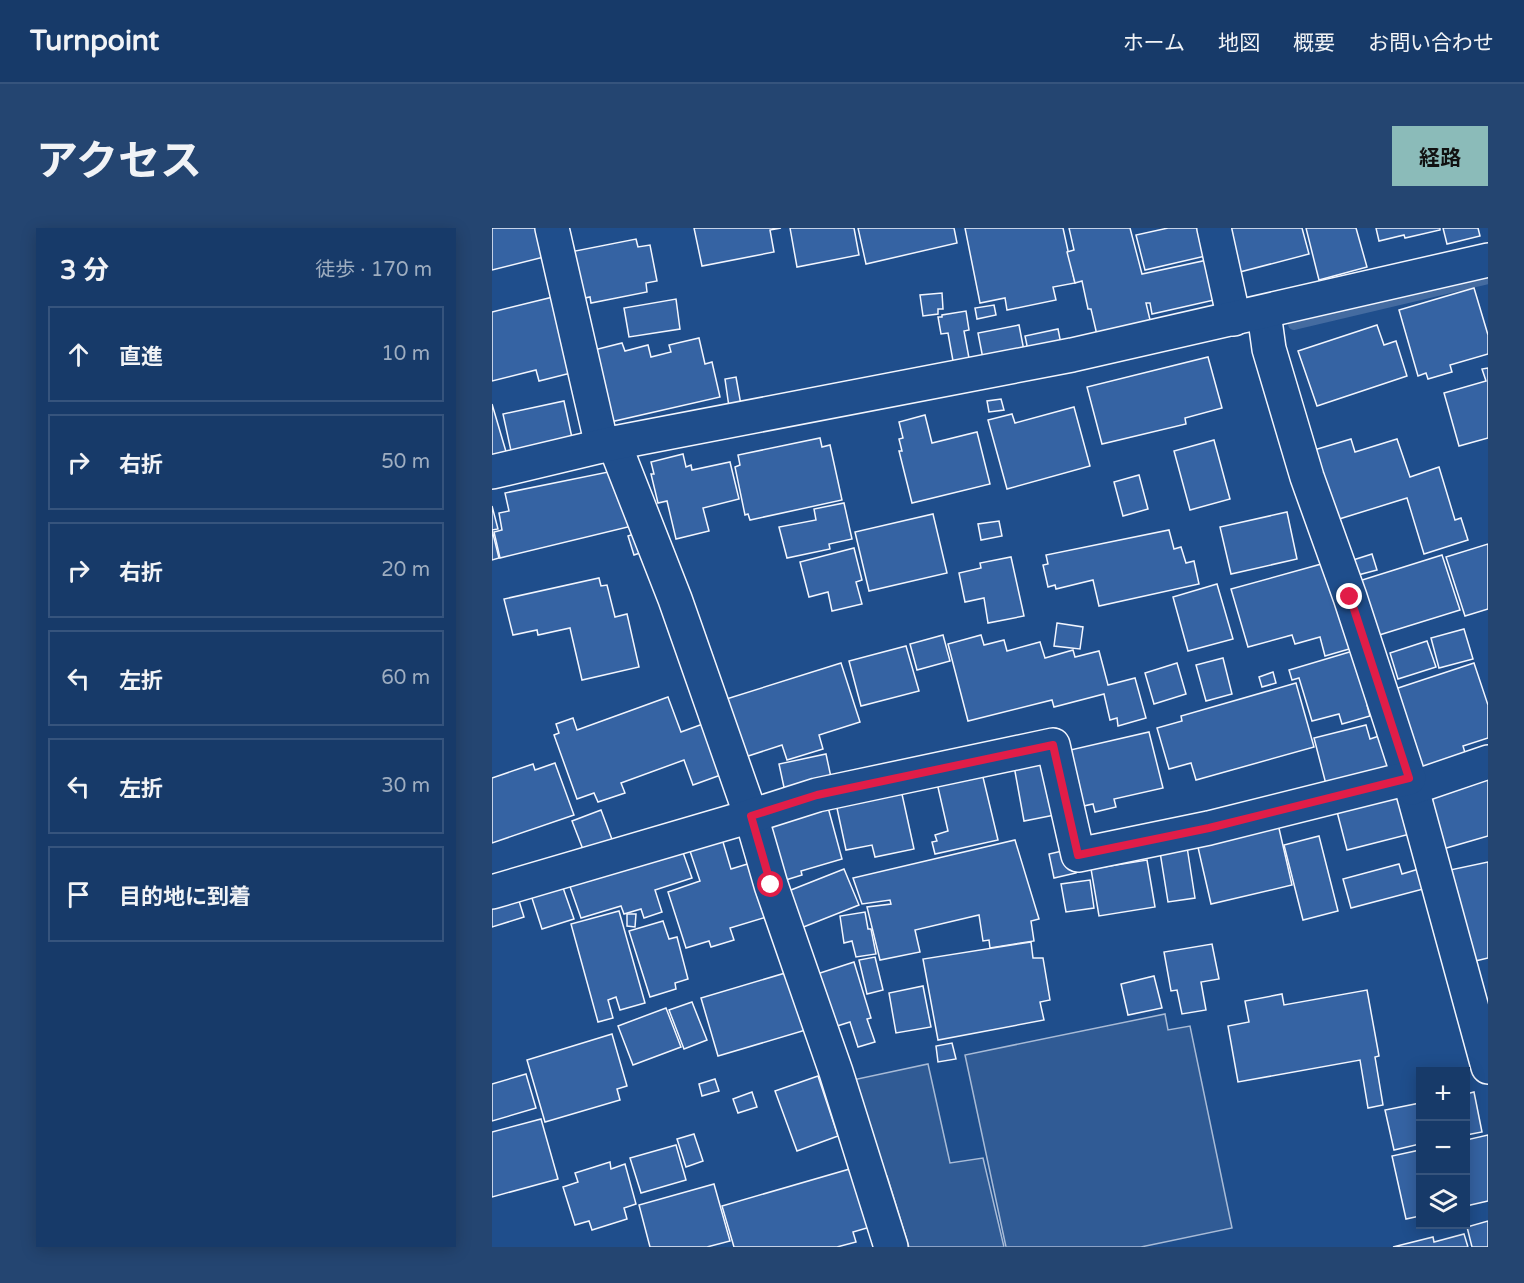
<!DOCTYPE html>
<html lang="ja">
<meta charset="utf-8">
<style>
:root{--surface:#173a69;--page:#244571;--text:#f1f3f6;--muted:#9eadc0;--line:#36547d;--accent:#8bbbb9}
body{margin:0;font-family:"Varela Round","Noto Sans JP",sans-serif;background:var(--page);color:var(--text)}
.controls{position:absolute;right:18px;bottom:18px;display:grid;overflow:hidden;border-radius:0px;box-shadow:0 3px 15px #0003}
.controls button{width:54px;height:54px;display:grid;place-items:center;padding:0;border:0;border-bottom:2px solid var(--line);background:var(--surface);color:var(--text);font:30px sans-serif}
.stop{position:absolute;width:18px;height:18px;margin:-14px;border:4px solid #e11d48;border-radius:50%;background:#fff}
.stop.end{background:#e11d48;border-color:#fff;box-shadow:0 2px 6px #0008}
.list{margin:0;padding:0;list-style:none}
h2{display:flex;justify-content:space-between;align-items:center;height:78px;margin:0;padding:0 24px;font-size:26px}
h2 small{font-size:20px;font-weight:400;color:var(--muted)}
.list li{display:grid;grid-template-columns:39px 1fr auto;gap:18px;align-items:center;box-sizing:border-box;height:96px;margin:0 12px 12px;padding:0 12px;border:2px solid var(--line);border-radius:0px}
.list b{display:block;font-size:22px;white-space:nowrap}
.list em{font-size:20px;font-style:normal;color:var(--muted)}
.icon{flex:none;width:33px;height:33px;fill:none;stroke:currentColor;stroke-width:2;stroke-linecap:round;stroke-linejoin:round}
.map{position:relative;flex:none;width:996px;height:1019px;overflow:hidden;border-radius:0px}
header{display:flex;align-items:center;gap:36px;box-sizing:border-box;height:84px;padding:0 30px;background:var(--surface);border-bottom:2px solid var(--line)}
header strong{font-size:28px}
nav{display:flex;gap:33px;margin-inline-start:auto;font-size:21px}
.intro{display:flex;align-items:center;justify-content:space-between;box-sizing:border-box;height:144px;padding:0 36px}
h1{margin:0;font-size:42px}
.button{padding:15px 27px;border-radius:0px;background:var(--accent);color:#111;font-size:21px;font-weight:700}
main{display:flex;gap:36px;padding:0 36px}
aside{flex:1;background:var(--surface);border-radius:0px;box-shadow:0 3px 15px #0003}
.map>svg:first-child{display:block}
.built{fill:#305b95;stroke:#a8bbd7;stroke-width:1.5}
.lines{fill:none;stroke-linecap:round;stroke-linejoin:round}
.stream{stroke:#446ba0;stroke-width:12}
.building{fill:#3563a3;stroke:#f2f6ff;stroke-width:1.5}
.minor-casing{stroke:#f2f6ff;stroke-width:36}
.minor{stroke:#1f4e8c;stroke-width:33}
.route{stroke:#e11d48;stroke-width:8}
</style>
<header>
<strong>Turnpoint</strong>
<nav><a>ホーム</a><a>地図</a><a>概要</a><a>お問い合わせ</a></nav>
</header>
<div class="intro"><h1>アクセス</h1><a class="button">経路</a></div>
<main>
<aside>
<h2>3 分<small>徒歩 · 170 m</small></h2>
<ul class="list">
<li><svg class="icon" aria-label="ahead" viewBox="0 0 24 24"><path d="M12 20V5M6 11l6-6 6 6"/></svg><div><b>直進</b></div><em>10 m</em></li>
<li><svg class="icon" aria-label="right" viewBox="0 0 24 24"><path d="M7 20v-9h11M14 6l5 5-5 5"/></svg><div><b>右折</b></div><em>50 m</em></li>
<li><svg class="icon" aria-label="right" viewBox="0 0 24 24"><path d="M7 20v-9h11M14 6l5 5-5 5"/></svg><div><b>右折</b></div><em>20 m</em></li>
<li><svg class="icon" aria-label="left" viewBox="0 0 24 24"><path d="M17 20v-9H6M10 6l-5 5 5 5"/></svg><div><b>左折</b></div><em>60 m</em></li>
<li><svg class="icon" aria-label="left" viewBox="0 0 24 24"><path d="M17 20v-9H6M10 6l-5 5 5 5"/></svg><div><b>左折</b></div><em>30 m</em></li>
<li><svg class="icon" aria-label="arrive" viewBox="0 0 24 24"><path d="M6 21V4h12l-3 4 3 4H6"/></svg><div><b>目的地に到着</b></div></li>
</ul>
</aside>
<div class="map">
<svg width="996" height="1019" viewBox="0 0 996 1019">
<rect width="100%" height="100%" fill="#1f4e8c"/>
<g class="built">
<path d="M673,786l3,16 22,-4 42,202 -91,19h-135l-41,-192z"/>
<path d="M436,836l22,99 33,-5 21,89h-95l-22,-71 -11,-8 -28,-87z"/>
</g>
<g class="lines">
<path class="stream" d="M802,96l194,-46"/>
</g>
<g class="building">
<path d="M0,0h45l7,29 -52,13z"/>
<path d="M202,0h87l-11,2 4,22 -72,14z"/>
<path d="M298,0h64l5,27 -62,12z"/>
<path d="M366,0h96l3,15 -91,21z"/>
<path d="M473,0h98l12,55 -22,4 3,13 -49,10 -2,-12 -25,5z"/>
<path d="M577,0h61l12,46 70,-15 11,39 -71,16 -2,-11h-4l5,21 -54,11 -6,-26h-3l-6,-28 -7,2 -8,-31 7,-2z"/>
<path d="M676,0h39l7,26 -69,16 -9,-35z"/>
<path d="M733,0h77l7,26 -73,19z"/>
<path d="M814,0h50l11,39 -48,13z"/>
<path d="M884,0h64v2l-35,8 -1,-3 -25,6z"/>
<path d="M951,0h35l2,8 -33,8z"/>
<path d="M144,11l2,8 12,-2 7,36 -11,2 1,9 -56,11 -1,-6 -15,3 -10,-47z"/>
<path d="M982,60l14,47v19l-38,11 2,7 -24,7 -2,-6 -8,3 -19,-66z"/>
<path d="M450,65l1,16h-5v5l-15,2 -3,-21z"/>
<path d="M61,69l18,76 -32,8 -3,-11 -44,11v-69z"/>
<path d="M184,71l4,30 -51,8 -5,-29z"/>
<path d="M502,77l2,10 -19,4 -2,-11z"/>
<path d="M474,83l3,19 -5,1 5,27 -16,3 -5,-28 -7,1 -3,-17h4v-2z"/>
<path d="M527,97l7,36 -41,8 -7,-36z"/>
<path d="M885,97l7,20 12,-4 11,35 -90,30 -19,-55z"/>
<path d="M566,101l4,20 -33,6 -4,-19z"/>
<path d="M207,110l6,26 7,-2 8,35 -114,26 -16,-72 32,-8 3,8 23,-6 3,12 20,-5 -2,-7z"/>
<path d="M716,129l14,51 -37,10 1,6 -84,20 -15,-57z"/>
<path d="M996,140v70l-29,8 -15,-53 42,-12 -4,-12z"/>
<path d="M244,149l5,28 -12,2 -4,-28z"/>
<path d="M509,171l3,11 -15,2 -2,-11z"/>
<path d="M72,173l10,46 -61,13 -10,-46z"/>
<path d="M0,176l15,51 -15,4z"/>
<path d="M582,179l16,59 -83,23 -19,-69 24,-6 3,9z"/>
<path d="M433,187l7,28 45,-11 13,52 -78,19 -13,-52h3l-3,-12 4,-1 -4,-16z"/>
<path d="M328,210l2,9 8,-2 12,55 -92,20 -2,-6 -3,1 -10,-48 5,-2 -2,-10z"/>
<path d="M859,211l4,13 42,-13 13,38 29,-10 16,53 6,-2 7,22 -44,14 -17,-56 -71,22 -22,-70z"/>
<path d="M722,212l16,59 -40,11 -16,-59z"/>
<path d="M191,226l3,13 5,-2 1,5 38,-8 9,37 -36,9 6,23 -33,8 -9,-38 -9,2 -7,-29h3l-3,-12z"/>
<path d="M121,243l23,54 -136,33 -6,-26 8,-2 -3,-17 10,-2 -4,-18z"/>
<path d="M647,247l9,34 -25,7 -9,-34z"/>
<path d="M352,275l8,36 -23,5 1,5 -43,9 -8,-31 37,-7 -2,-11z"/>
<path d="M0,278l6,23 -6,1z"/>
<path d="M795,284l10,47 -66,15 -11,-47z"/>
<path d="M441,286l14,59 -78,18 -14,-59z"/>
<path d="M507,293l3,15 -21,4 -3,-16z"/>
<path d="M0,302l7,28 -7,2z"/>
<path d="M677,302l5,19 7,-2 5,16 8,-2 5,23 -100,22 -6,-26 -37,9 -1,-4 -7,2 -5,-22 5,-1 -2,-9z"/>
<path d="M148,304l6,19 -12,4 -6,-19z"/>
<path d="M996,316v65l-23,7 -19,-59z"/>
<path d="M362,320l8,32 -6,2 6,22 -30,7 -4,-19 -19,5 -9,-35z"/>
<path d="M880,326l5,16 -19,5 -5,-15z"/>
<path d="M950,327l18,55 -84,26 -17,-55z"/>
<path d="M519,329l13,59 -36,7 -4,-25 -19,4 -6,-29 22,-5 -1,-5z"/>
<path d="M833,335l31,84 -31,9 -5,-19 -25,7 -3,-9 -44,12 -17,-58z"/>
<path d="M107,350l2,8 6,-1 8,32 12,-3 12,53 -57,13 -12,-52 -32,7 -1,-5 -24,5 -9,-36z"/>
<path d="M725,356l16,55 -45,12 -15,-54z"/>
<path d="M565,395l26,4 -3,22 -26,-3z"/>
<path d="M972,401l9,30 -34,9 -8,-30z"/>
<path d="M451,407l7,26 -33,9 -7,-26z"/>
<path d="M489,407l3,10 20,-5 3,11 33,-9 5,16 28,-8 2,7 24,-6 9,34 27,-7 11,40 -28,8 -1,-8 -7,2 -6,-26 -50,13 -2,-7 -84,21 -20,-77z"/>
<path d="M935,413l9,26 -38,12 -8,-26z"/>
<path d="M414,418l13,45 -58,15 -12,-45z"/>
<path d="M871,420l16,54 -12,3 3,11 -28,8 -3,-10 -27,7 -13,-43 -7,2 -3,-10z"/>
<path d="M731,430l9,36 -26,7 -10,-36z"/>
<path d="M349,435l19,59 -41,13 4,14 -36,11 -5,-15 -43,14 -19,-58z"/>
<path d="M685,435l9,31 -32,10 -9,-31z"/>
<path d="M982,435l14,42v33l-25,8 5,17 -44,15 -29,-89z"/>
<path d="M781,444l3,11 -14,4 -3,-10z"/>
<path d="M804,455l18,64 -118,33 -5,-17 -22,6 -12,-41 25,-7 -1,-5z"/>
<path d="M176,469l13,35 30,-11 18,51 -36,13 -9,-25 -63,23 4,10 -27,9 -4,-9 -17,6 -23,-64 5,-2 -3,-9 17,-6 4,12z"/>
<path d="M874,497l4,14 12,-4 10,37 -65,16 -13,-50z"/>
<path d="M657,504l14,56 -49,11 2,8 -21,5 -2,-8 -14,3 -13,-56z"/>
<path d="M334,526l6,28 -47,10 -6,-28z"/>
<path d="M558,532l10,54 -36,7 -10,-55z"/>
<path d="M63,535l19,52 -82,28v-65l41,-14 2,6z"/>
<path d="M490,545l16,67 -63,14 -3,-12 5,-1 -2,-6 13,-4 -11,-48z"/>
<path d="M996,548v60l-45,13 -15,-57z"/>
<path d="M408,557l14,64 -39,8 -3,-12 -26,5 -11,-51z"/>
<path d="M911,559l11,46 -67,17 -12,-46z"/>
<path d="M334,572l16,59 -41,12 1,4 -26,8 -18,-64z"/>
<path d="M109,582l12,32 -29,10 -12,-31z"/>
<path d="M786,596l14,61 -81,19 -14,-61z"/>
<path d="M228,604l11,37 23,-7 16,54 -40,12 4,12 -23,7 -2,-6 -23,7 -18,-56 32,-11 -13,-39z"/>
<path d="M827,608l19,75 -35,9 -19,-75z"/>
<path d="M523,612l24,79 -8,2 3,20 -44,7 -1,-8 -6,1 -4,-26 -64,15 5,22 -40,8 -13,-53 24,-3 -1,-4 -28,4 -9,-26z"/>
<path d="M187,613l13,37 -37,12 7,22 -18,6 -3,-9 -17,5 -3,-8 -40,12 -13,-37z"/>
<path d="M695,619l8,51 -27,4 -8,-50z"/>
<path d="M579,621l5,24 -22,5 -5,-24z"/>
<path d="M655,632l8,47 -56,9 -8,-47z"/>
<path d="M996,634v96l-17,4 -21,-92z"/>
<path d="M907,636l3,10 20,-6 5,20 -76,20 -8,-29z"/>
<path d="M352,641l15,36 -58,23 -15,-36z"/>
<path d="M598,652l4,28 -28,4 -5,-28z"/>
<path d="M69,654l13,37 -32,10 -12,-37z"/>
<path d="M23,660l9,29 -32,10v-32z"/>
<path d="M127,683l26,92 -25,7 -4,-13 -8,3 5,18 -15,4 -27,-98z"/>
<path d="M373,684l3,17h3l5,25 -20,3 -4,-16 -8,2 -4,-27z"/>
<path d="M135,686h9l-1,13 -8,-1z"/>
<path d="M171,693l6,18 8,-2 11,42 -13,4 1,6 -26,8 -21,-66z"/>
<path d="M539,714l2,16h10l7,42 -10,2 4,18 -106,20 -15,-81z"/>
<path d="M720,716l7,35 -18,3 5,28 -24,4 -5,-24 -6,1 -7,-39z"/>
<path d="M383,729l8,33 -16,4 -8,-34z"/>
<path d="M362,734l17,56 -4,1 8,23 -17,5 -8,-25 -16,5 -17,-53z"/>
<path d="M300,743l17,58 -91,27 -17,-58z"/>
<path d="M662,748l8,32 -34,7 -7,-31z"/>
<path d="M431,758l8,41 -35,6 -7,-40z"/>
<path d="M875,762l12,66 -4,1 8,48 -15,3 -8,-48 -122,22 -10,-56 21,-4 -4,-21 37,-7 2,11z"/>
<path d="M200,774l15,38 -23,9 -15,-39z"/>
<path d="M174,780l15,39 -48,18 -15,-39z"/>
<path d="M120,806l15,52 -10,3 3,11 -75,22 -18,-62z"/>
<path d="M460,815l4,16 -18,3 -2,-16z"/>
<path d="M34,846l10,34 -44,13v-37z"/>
<path d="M326,848l20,60 -41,15 -22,-60z"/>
<path d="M223,851l4,12 -17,5 -3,-12z"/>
<path d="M260,864l5,15 -19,6 -5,-14z"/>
<path d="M982,864l8,40 -16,3v-41z"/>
<path d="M928,875v41l-26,6 -9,-40z"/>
<path d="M49,891l17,60 -66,18v-65z"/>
<path d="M202,906l9,27 -17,6 -9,-28z"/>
<path d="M996,907v66l-22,5v-66z"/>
<path d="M184,917l10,35 -45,13 -11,-35z"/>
<path d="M928,922v66l-14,3 -14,-63z"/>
<path d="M118,934l1,7 14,-5 11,40 -12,4 3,11 -35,11 -3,-9 -14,4 -12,-38 15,-5 -3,-9z"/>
<path d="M368,938l17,59 -24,7 3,10 -19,5h-103l-12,-41z"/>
<path d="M222,956l16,57 -23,6h-57l-11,-42z"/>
<path d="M996,993v26h-16l-5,-20z"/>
<path d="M972,1006l4,13h-75l40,-10 1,5z"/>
</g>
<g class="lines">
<defs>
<g id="minor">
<path d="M60,0l50,218"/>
<path d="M722,0l20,91"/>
<path d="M772,85l5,36 38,128 43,120 59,181 79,289"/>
<path d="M122,215l61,156 76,217 20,69 65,187 55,175"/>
<path d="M0,244l122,-29 458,-88 416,-95"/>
<path d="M920,560l76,-26"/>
<path d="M0,664l259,-76 66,-21 236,-50 25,110 131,-27 200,-50"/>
</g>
</defs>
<use href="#minor" class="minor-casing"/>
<use href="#minor" class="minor"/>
</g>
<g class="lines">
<path class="route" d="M279,657l-20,-69 66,-21 236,-50 25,110 131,-27 200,-50 -59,-181"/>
</g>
</svg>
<div class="controls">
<button>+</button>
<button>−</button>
<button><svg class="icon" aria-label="layers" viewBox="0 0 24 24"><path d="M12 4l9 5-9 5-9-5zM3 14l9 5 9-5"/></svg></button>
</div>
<div class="stop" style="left:279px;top:657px"></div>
<div class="stop end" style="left:858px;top:369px"></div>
</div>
</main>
